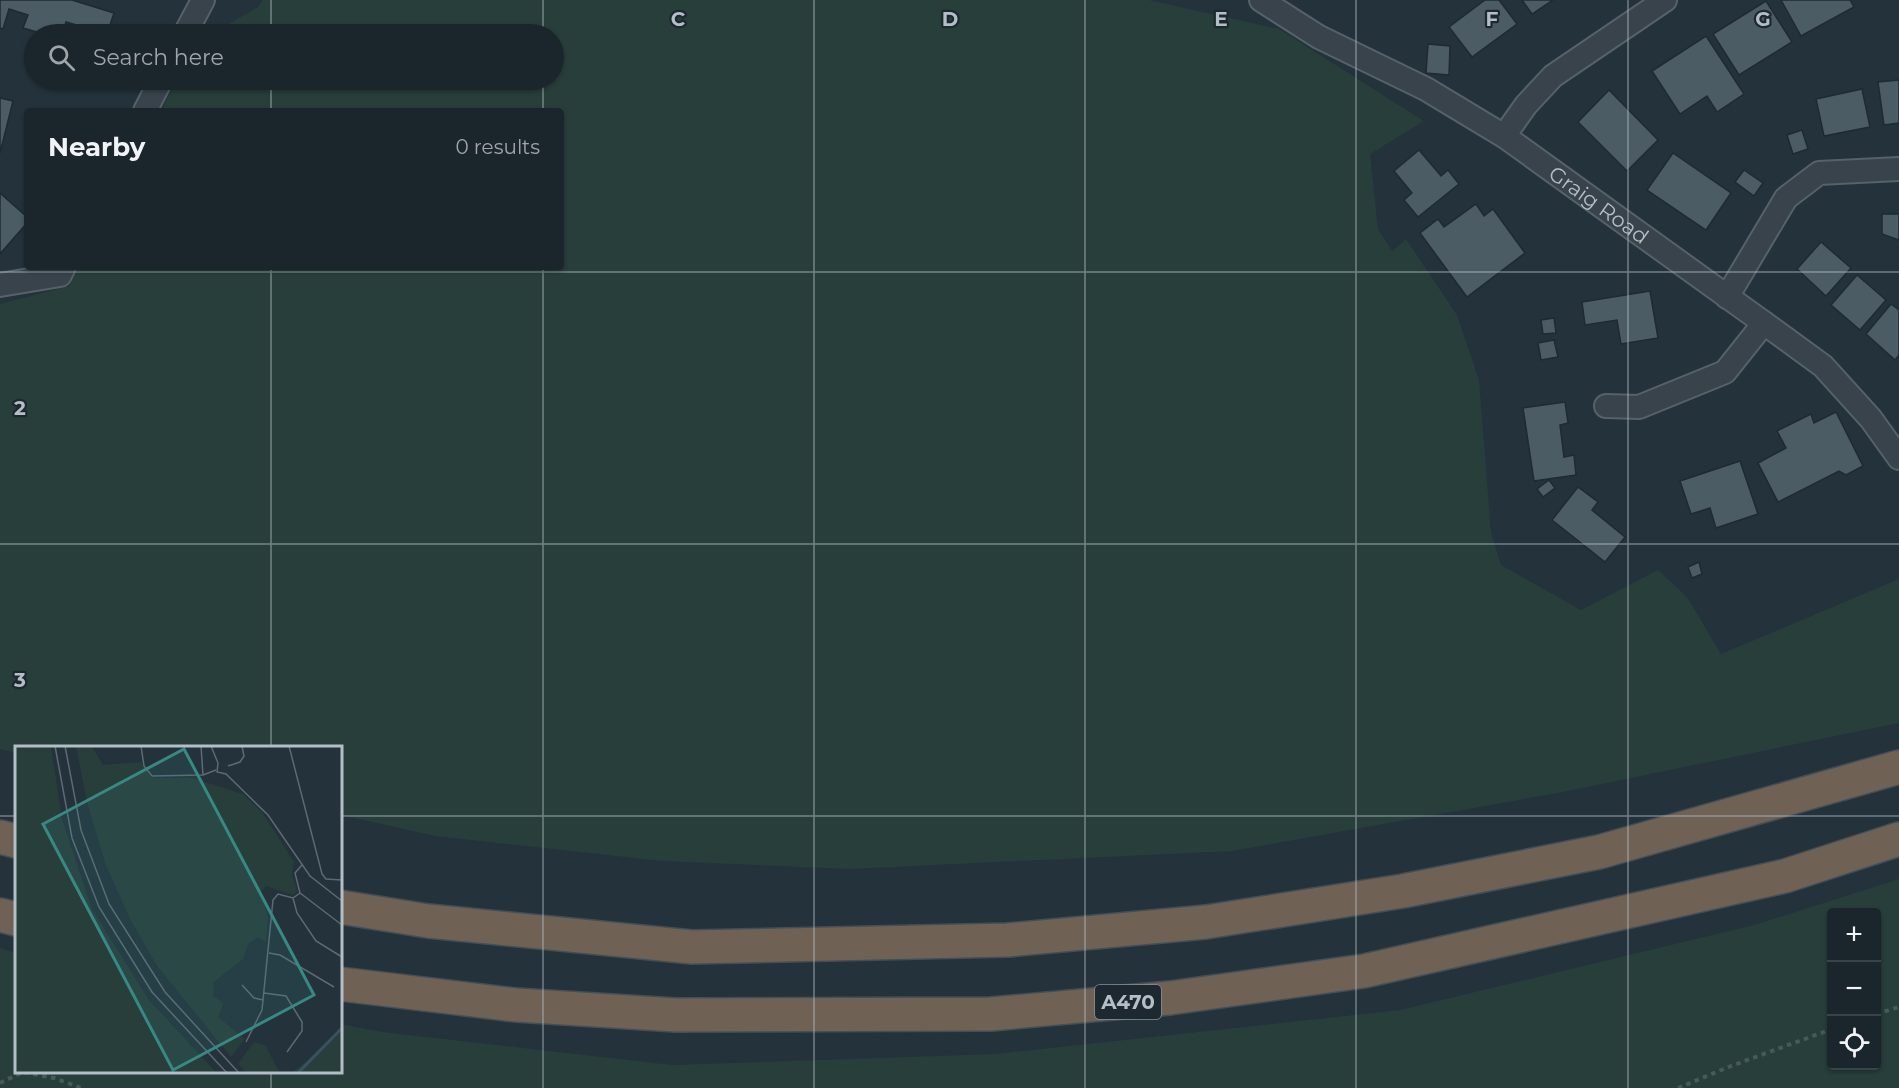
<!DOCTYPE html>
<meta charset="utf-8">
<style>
:root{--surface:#1b262c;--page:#242e34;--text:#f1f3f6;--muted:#a0a5a9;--line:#394348}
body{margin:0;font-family:Montserrat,sans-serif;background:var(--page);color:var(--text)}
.controls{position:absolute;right:18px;bottom:18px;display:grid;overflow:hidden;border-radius:6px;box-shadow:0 2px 4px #0004}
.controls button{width:54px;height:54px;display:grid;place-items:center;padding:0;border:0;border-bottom:2px solid var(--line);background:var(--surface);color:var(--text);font:30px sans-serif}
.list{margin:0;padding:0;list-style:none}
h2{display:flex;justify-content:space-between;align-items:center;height:78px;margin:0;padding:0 24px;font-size:26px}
h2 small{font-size:20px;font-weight:400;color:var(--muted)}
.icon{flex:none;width:33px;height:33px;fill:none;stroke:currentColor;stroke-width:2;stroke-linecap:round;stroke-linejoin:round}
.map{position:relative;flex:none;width:1899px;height:1088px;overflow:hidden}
.search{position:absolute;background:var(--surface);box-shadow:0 2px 4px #0004;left:24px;top:24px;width:540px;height:66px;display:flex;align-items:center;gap:15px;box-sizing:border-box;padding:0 21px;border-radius:33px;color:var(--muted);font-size:22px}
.panel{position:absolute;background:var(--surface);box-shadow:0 2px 4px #0004;left:24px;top:108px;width:540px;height:162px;border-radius:6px}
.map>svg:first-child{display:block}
.green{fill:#273e3b;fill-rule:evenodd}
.building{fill:#4c5c65;stroke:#1f2a32;stroke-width:1.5}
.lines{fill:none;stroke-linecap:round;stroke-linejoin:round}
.street-casing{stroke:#566169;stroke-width:26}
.highway-casing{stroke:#434e56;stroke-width:36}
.path{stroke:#465a58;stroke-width:4;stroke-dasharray:4.5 4.5;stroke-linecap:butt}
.street{stroke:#38434b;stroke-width:22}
.highway{stroke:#706155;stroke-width:33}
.grid{fill:none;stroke:#b3bec6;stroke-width:1.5;stroke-opacity:0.55}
.labels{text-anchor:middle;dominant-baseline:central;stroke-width:4.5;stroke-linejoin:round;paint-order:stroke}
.shield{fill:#1d2830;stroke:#869199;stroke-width:1.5}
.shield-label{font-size:20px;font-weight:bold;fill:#b3bec6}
.street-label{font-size:21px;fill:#b3bec6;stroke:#1d2830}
.inset-river{fill:none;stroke:#395161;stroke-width:3}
.inset-road{fill:none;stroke:#5d6a73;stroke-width:1.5}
.view{fill:#388884;fill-opacity:0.15;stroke:#388884;stroke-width:3}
.inset-edge{fill:none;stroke:#b3bec6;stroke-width:3}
.grid-label{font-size:20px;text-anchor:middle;font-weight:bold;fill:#b3bec6;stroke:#1d2830;stroke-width:4.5;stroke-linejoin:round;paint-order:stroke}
</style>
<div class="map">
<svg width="1899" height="1088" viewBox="0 0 1899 1088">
<rect width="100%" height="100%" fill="#24323b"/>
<g class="green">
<path d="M263,0h886l130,29 145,92 -54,33 8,75 14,22 14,-12 51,76 22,65 12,152 10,33 80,45 77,-40 29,27 34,57 178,-75v144l-341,70 -326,58 -382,18 -188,-8 -227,-25 -94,-21 -1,-67h-324v5l-16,-4v-445l69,-18 10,-19h482v-156h-400l16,-31h377v-46h-343l47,-27z"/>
<path d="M1899,879v209h-1899v-140l16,5v119h324l1,-48 41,8 290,33 324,-11 404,-44 354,-85zM1876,912v154h-44v-154z"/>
</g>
<g class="building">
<path d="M0,0h72l42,13 -7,21 -41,-12 -4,12h-18l-21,-6 5,-13 -19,-6 -6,20 -3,-1z"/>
<path d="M1485,0h14l18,24 -45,33 -23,-30z"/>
<path d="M1522,0h31l-21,14z"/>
<path d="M1781,0h69l4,7 -53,29z"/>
<path d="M1766,1l26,41 -53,33 -26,-41z"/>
<path d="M1706,36l38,58 -27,18 -10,-16 -27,18 -28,-43z"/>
<path d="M1428,44l22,2 -1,29 -23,-2z"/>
<path d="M1899,80v43l-15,2 -6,-43z"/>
<path d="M1862,89l8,38 -46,9 -8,-37z"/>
<path d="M1609,90l49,50 -31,31 -49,-49z"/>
<path d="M0,98l13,3 -13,52z"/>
<path d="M1802,130l6,19 -15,5 -6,-19z"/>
<path d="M1419,150l22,26 7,-6 11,14 -41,33 -14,-17 8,-7 -18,-22z"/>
<path d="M1673,153l58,40 -25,37 -59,-40z"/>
<path d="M1744,170l19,13 -9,13 -19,-14z"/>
<path d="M0,193l27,24v6l-27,31z"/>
<path d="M1476,204l8,12 9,-7 32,44 -58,44 -47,-64 18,-14 6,8z"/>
<path d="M1882,214h17v26l-17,-6z"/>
<path d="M1821,242l30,26 -25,28 -29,-27z"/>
<path d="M1857,275l29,25 -26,30 -29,-25z"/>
<path d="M1650,291l8,47 -37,6 -4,-24 -32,5 -3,-23z"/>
<path d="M1891,304l8,6v45l-4,5 -29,-26z"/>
<path d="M1554,318l2,15 -13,1 -2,-14z"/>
<path d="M1554,340l4,17 -17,3 -3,-17z"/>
<path d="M1565,402l3,21 -8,2 4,32 10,-2 2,20 -42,6 -11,-73z"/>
<path d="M1836,412l27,54 -17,9 -7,-4 -61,31 -20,-39 28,-15 -9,-17 34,-17 3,9z"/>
<path d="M1740,461l18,53 -42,14 -6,-20 -19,6 -11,-33z"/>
<path d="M1549,480l6,8 -12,9 -6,-8z"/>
<path d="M1578,487l20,15 -6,8 33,27 -20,25 -53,-42z"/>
<path d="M1699,562l3,12 -10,4 -4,-11z"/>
</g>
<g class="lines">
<defs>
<g id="street">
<path id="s1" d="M1261,0l58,37 107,52 78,47 260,187 59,43 48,53 28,39"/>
<path d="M185,34l18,-34"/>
<path d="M145,111l16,-31"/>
<path d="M1504,136l22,-31 27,-29 112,-76"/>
<path d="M0,285l60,-10 4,-8"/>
<path d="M1727,297l59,-99 33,-25 80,-4"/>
<path d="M1606,406l33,1 86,-35 39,-49"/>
</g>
<g id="highway">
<path d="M0,837l16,4"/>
<path d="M340,907l88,14 264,26 316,-7 198,-18 197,-31 196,-39 300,-85"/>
<path d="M0,915l16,4"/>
<path d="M340,984l176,21 160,10 315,-1 179,-16 194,-27 421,-95 114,-37"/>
</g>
</defs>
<use href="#street" class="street-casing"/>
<use href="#highway" class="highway-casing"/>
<g class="path">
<path d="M1876,1014l23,-7"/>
<path d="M0,1083l23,-11 31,6 27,10"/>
<path d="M1678,1088l53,-22 101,-37"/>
</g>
<use href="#street" class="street"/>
<use href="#highway" class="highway"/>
</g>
<path class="grid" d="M271,0v34M543,0v34M814,0v1088M1085,0v1088M1356,0v1088M1628,0v1088M271,80v31M543,80v31M271,267v481M543,267v821M0,272h1899M0,544h1899M0,816h16M340,816h1559M271,1072v16"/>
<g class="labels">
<rect class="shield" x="1095" y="985" width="66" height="34" rx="4.5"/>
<g class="shield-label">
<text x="1128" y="1002">A470</text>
</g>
<g class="street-label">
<text stroke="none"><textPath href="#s1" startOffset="396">Graig Road</textPath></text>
</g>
</g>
<g transform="translate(15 746)">
<rect width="327" height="327" fill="#24323b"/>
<path d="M0,0h36l11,73 30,90 57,91 68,73h-202zM61,0h16l11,19 38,-3 10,16h41l51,16 19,18 32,50 -2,12 5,17 -4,4 -27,-9 -5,6 7,25 -2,25 -8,-5 -9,6 -6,16 -29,23 -1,14 11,7 -6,14 27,22 -14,18 -73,-90 -28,-48 -25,-56 -18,-61zM327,281v46h-51l12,-9zM239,296l11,3 15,28h-33l-9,-9z" fill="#273e3b"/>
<path class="inset-river" d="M283,327l44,-45"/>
<path class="inset-road" d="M40,0l17,92 27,69 53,85 75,81M50,0l16,84 28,74 56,88 74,81M126,0l3,20 8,10 51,-1 13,-5M186,0l2,29M196,0l7,17 -1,9 9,2 42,41 42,61 32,25M274,0l33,128 4,5 16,1M213,20l12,-4 4,-6 -2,-10M285,147l42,32M285,147l-5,-20 7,-8M278,152l4,15 19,28 26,16M254,207l11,2 54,32M227,239l12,13 9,2M249,247l22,3 16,26v9l-15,21M231,296l16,-32 11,-110 5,-6 15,4 7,-5"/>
<path class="view" d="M169,3l130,246 -141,75 -130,-246z"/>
<rect width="327" height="327" class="inset-edge"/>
</g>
<g class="grid-label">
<text x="678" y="26">C</text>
<text x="950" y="26">D</text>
<text x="1221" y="26">E</text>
<text x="1492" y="26">F</text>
<text x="1763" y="26">G</text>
<text x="20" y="415">2</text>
<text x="20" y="687">3</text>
</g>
</svg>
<div class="controls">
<button>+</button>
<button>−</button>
<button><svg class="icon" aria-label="locate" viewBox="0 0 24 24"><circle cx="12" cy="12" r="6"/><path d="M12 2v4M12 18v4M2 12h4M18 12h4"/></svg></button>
</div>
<div class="search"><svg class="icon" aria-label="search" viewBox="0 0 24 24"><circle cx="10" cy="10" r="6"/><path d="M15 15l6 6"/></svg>Search here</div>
<section class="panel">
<h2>Nearby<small>0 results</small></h2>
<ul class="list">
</ul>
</section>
</div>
